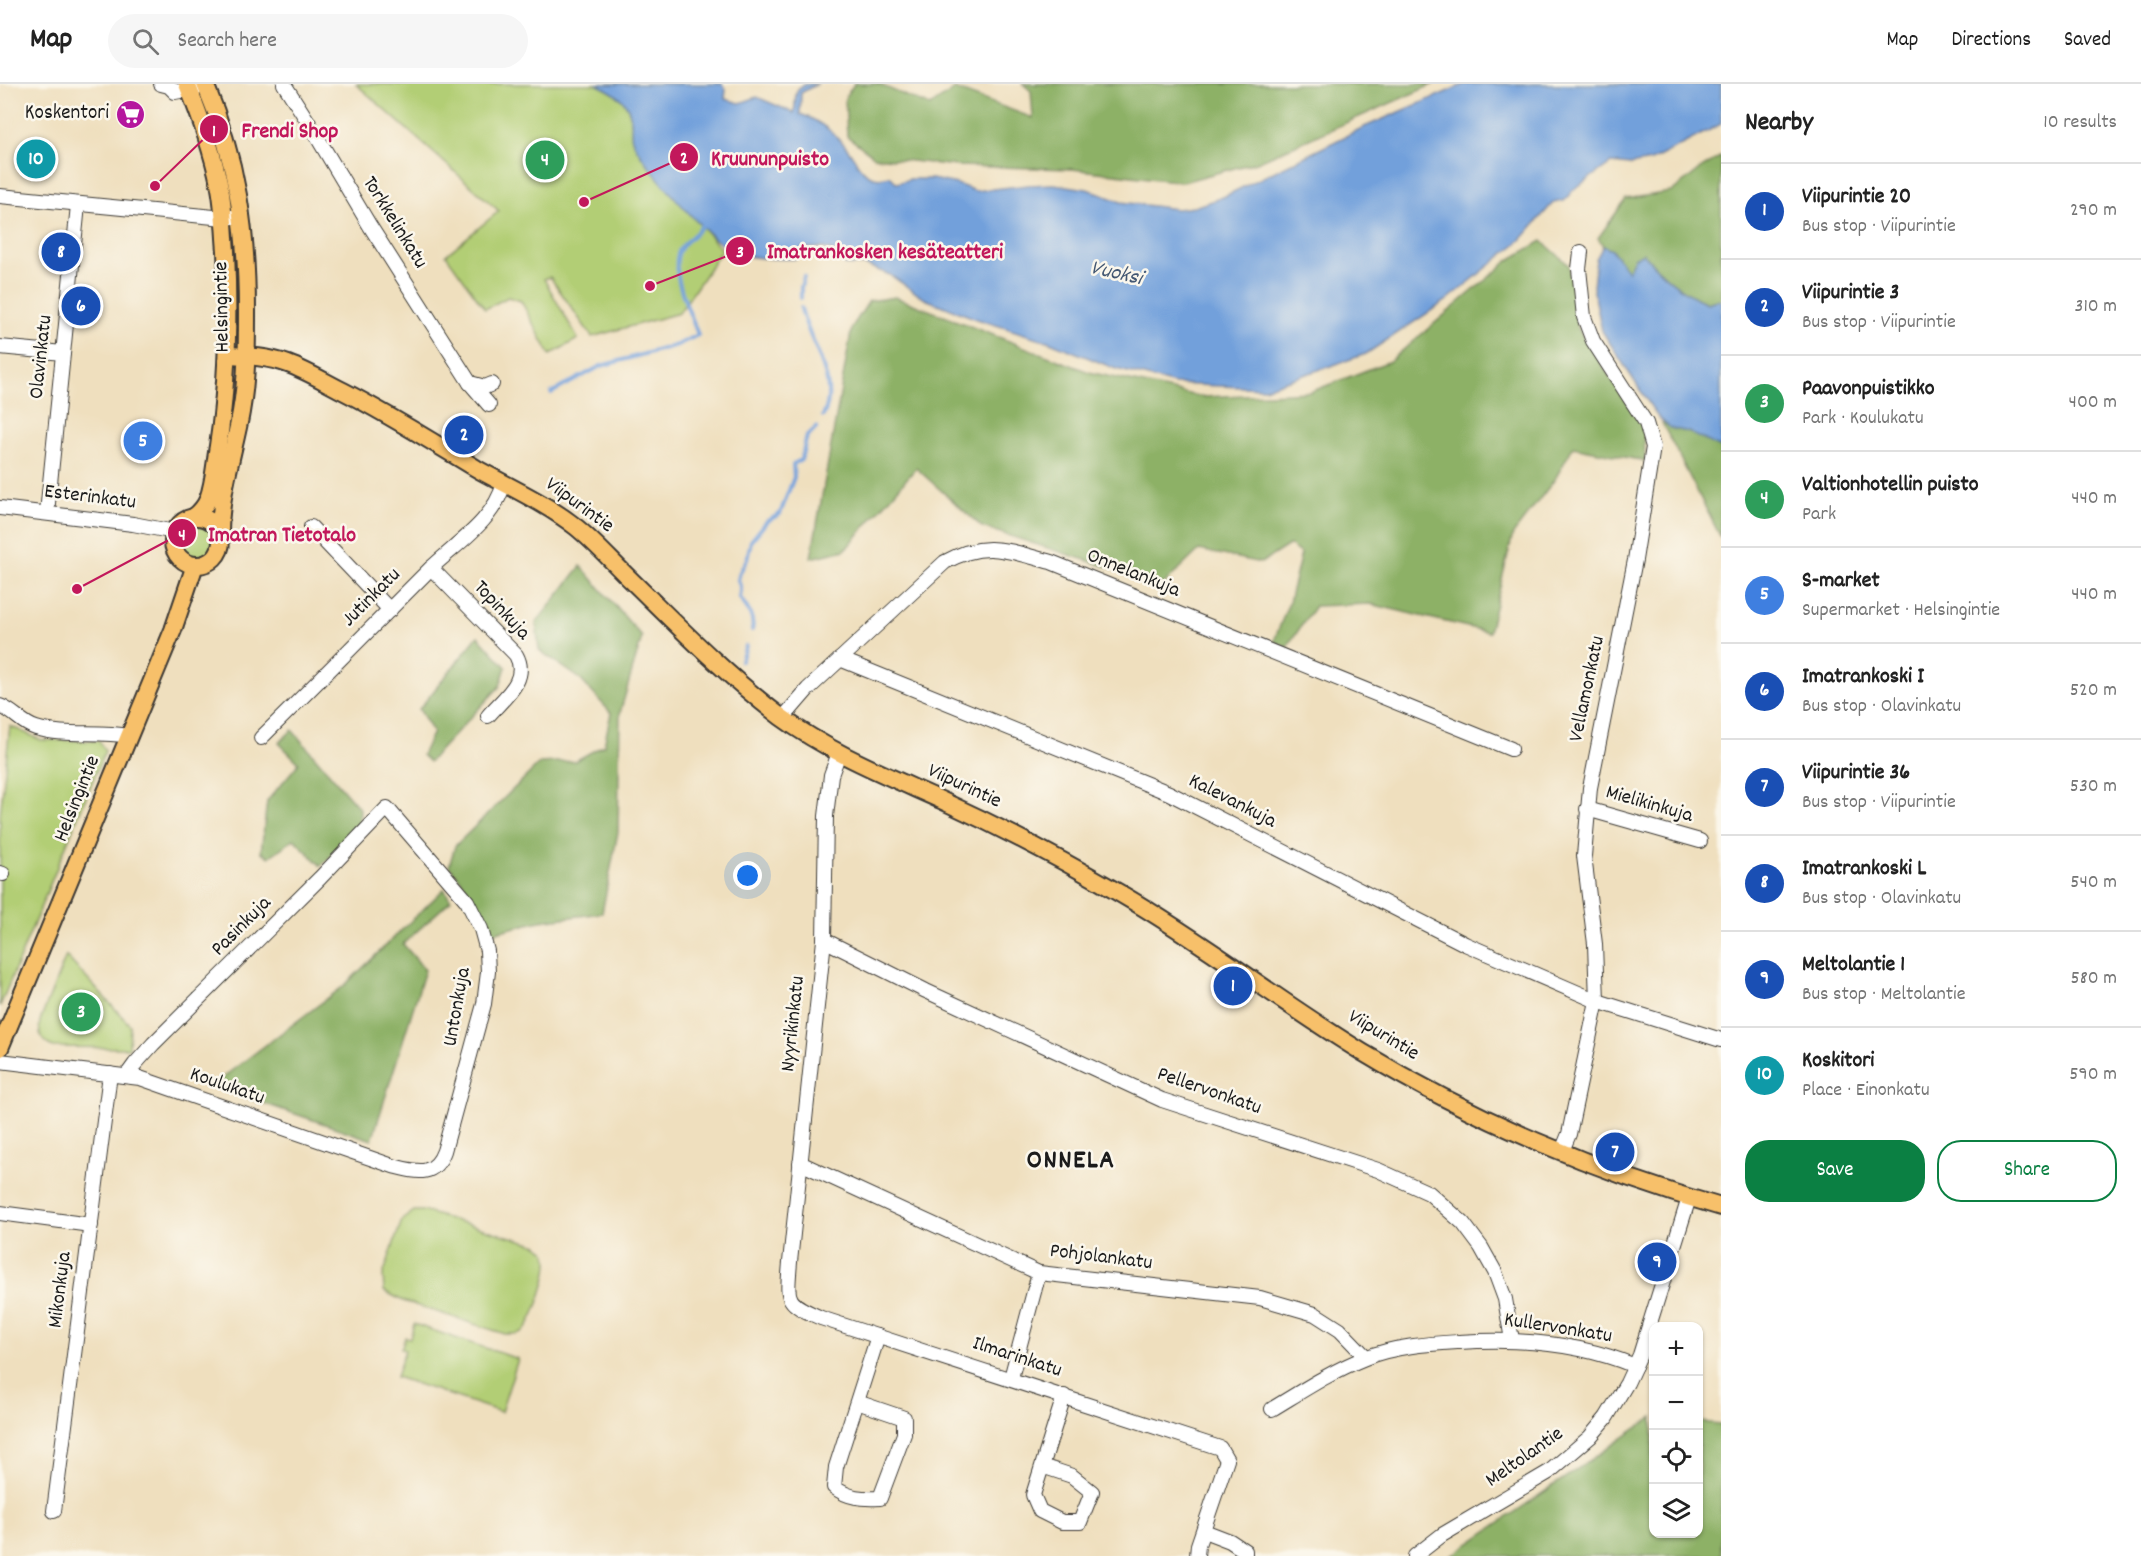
<!DOCTYPE html>
<meta charset="utf-8">
<style>
:root{--surface:#fff;--page:#f6f6f6;--text:#222;--muted:#767676;--line:#e0e0e0;--accent:#0b8043}
body{margin:0;font-family:Dekko,sans-serif;background:var(--page);color:var(--text)}
.controls{position:absolute;right:18px;bottom:18px;display:grid;overflow:hidden;border-radius:12px;box-shadow:0 2px 4px #0004}
.controls button{width:54px;height:54px;display:grid;place-items:center;padding:0;border:0;border-bottom:2px solid var(--line);background:var(--surface);color:var(--text);font:30px sans-serif}
.you{position:absolute;left:748px;top:792px;width:21px;height:21px;margin:-15px;border:4px solid #fff;border-radius:50%;background:#1a73e8;box-shadow:0 0 0 9px #1a73e833}
.badge{display:grid;place-items:center;width:39px;height:39px;border-radius:50%;background:var(--accent);color:#fff;font-size:20px;font-weight:700}
.pin{position:absolute;translate:-50% -50%;border:3px solid #fff;box-shadow:0 2px 6px #0006}
.list{margin:0;padding:0;list-style:none}
h2{display:flex;justify-content:space-between;align-items:center;height:78px;margin:0;padding:0 24px;font-size:26px}
h2 small{font-size:20px;font-weight:400;color:var(--muted)}
.list li{display:grid;grid-template-columns:39px 1fr auto;gap:18px;align-items:center;box-sizing:border-box;height:96px;padding:0 24px;border-top:2px solid var(--line)}
.list b{display:block;font-size:22px;white-space:nowrap}
.list p{margin:0;font-size:20px;white-space:nowrap;color:var(--muted)}
.list em{font-size:20px;font-style:normal;color:var(--muted)}
.actions{display:flex;gap:12px;padding:18px 24px}
.actions a{flex:1;padding:14px 0;border:2px solid var(--accent);border-radius:24px;text-align:center;font-size:21px;color:var(--accent)}
.actions .main{background:var(--accent);color:#fff}
.icon{flex:none;width:33px;height:33px;fill:none;stroke:currentColor;stroke-width:2;stroke-linecap:round;stroke-linejoin:round}
.map{position:relative;flex:none;width:1721px;height:1472px;overflow:hidden}
header{display:flex;align-items:center;gap:36px;box-sizing:border-box;height:84px;padding:0 30px;background:var(--surface);border-bottom:2px solid var(--line)}
header strong{font-size:28px}
nav{display:flex;gap:33px;margin-inline-start:auto;font-size:21px}
.search{width:420px;height:54px;background:var(--page);display:flex;align-items:center;gap:15px;box-sizing:border-box;padding:0 21px;border-radius:33px;color:var(--muted);font-size:22px}
main{display:flex}
aside{flex:1;background:var(--surface)}
.map>svg:first-child{display:block}
.green{fill:#b2ce74;stroke:#677548;stroke-width:1.5}
.forest{fill:#8db166;stroke:#546641;stroke-width:1.5}
.water{fill:#72a0db;stroke:#475e7c;stroke-width:1.5}
.lines{fill:none;stroke-linecap:round;stroke-linejoin:round}
.stream{stroke:#72a0db;stroke-width:4}
.minor-casing{stroke:#3c3934;stroke-width:16}
.major-casing{stroke:#3c3934;stroke-width:20}
.minor{stroke:#fff;stroke-width:14}
.major{stroke:#f7c06b;stroke-width:16}
.labels{text-anchor:middle;dominant-baseline:central;stroke-width:5;stroke-linejoin:round;paint-order:stroke}
.poi-label{font-size:21px;fill:#1c1c1c;stroke:#fbf7ec;text-anchor:end}
.street-label{font-size:21px;fill:#1c1c1c;stroke:#fbf7ec}
.water-label{font-size:22px;font-style:italic;fill:#435772;stroke:#fbf7ec}
.district-label{font-size:27px;font-weight:bold;letter-spacing:1.5px;fill:#1c1c1c;stroke:#fbf7ec}
.leader{fill:none;stroke:#c2185b;stroke-width:2}
.callout-dot{fill:#c2185b;stroke:#fbf7ec;stroke-width:2}
.mark-label{font-size:18px;text-anchor:middle;font-weight:bold;fill:#fff}
.callout-label{font-size:22px;text-anchor:middle;font-weight:bold;fill:#c2185b;stroke:#fbf7ec;stroke-width:5;stroke-linejoin:round;paint-order:stroke}
</style>
<header>
<strong>Map</strong>
<div class="search"><svg class="icon" aria-label="search" viewBox="0 0 24 24"><circle cx="10" cy="10" r="6"/><path d="M15 15l6 6"/></svg>Search here</div>
<nav><a>Map</a><a>Directions</a><a>Saved</a></nav>
</header>
<main>
<div class="map">
<svg width="1721" height="1472" viewBox="0 0 1721 1472">
<rect width="100%" height="100%" fill="#fbf7ec"/>
<filter id="ink" filterUnits="userSpaceOnUse"><feTurbulence type="fractalNoise" baseFrequency=".0167" numOctaves="2"/><feDisplacementMap in="SourceGraphic" scale="12" xChannelSelector="R" yChannelSelector="G"/><feConvolveMatrix kernelMatrix="1 2 1 2 8 2 1 2 1" color-interpolation-filters="sRGB"/></filter>
<filter id="wash" filterUnits="userSpaceOnUse"><feTurbulence type="fractalNoise" baseFrequency=".008" numOctaves="4" result="noise"/><feDisplacementMap in="SourceGraphic" scale="24" xChannelSelector="R" yChannelSelector="G"/><feGaussianBlur stdDeviation="1.35" result="paint"/><feColorMatrix in="noise" values="0 0 0 0 0 0 0 0 0 0 0 0 0 0 0 0 0 1.4 0 .05"/><feComposite in="paint" operator="in"/></filter>
<g filter="url(#wash)">
<rect width="100%" height="100%" fill="#efdfbe"/>
<g class="green">
<path d="M356,0h240c17,8 33,15 35,36l70,105 21,25 -43,63 -87,24 -42,-60 -6,2 34,60 -28,16 -29,-54 -13,-4 -23,12 -39,-54 53,-44z"/>
<circle cx="198" cy="458" r="17"/>
<path d="M10,642l31,14 58,1 6,10 -105,255v-191z"/>
<path d="M66,872l64,69 -1,23 -75,-1c-13,-4 -16,-13 -14,-26z"/>
<path d="M414,1127h9l115,34c3,3 8,6 9,10 5,15 -13,66 -24,76 -5,4 -12,3 -18,3l-102,-33 -19,-10 -1,-16 19,-55z"/>
<path d="M414,1240l104,35 -17,53 -105,-35 9,-27 -4,-1 4,-12 5,1z"/>
</g>
<g class="forest">
<path d="M854,0h24l52,22 25,-17 78,29 -2,-27 -8,-7h411l-177,78 -74,20 -111,-13 -115,-3 -82,-9 -28,-21 -2,-38z"/>
<path d="M1721,72v145l-4,-1 -10,3c-25,-11 -47,-29 -64,-50l-15,18 -16,-21 -9,-4 -5,-8 28,-39 45,-7 32,-25z"/>
<path d="M1542,157l27,24 8,62 67,101 1,33 -72,-14 -18,32 -42,55 -24,98 -119,-28 -55,2 -28,41 -13,-6 15,-39 12,-48 -12,-9 -28,18 -62,-13 -36,35 -181,-58 -66,-59 -71,82 -34,8 41,-231 17,-26 26,-4 194,75 114,25 107,-5 80,-31 119,-101z"/>
<path d="M1662,339l59,10v105z"/>
<path d="M581,482l61,71 -22,76 -2,119 -16,81 -62,8 -52,13c-8,-27 -20,-47 -39,-68l6,-20 85,-83 35,-2 29,-16 7,-32 -32,-35 -40,-28 -3,-27z"/>
<path d="M478,552l28,31 -6,19 -71,76 -7,-7 11,-23 -14,-23z"/>
<path d="M292,646l68,79 -1,18 -38,39 -27,-27 -25,18 -8,-5 6,-51 32,-38 -20,-20z"/>
<path d="M444,805l7,11 -48,44 22,26 -53,170 -124,-42 -34,-14 131,-99z"/>
<path d="M1653,1333l1,117h44l1,-112 22,2v132h-270z"/>
</g>
<g class="water">
<path d="M596,0h126l4,5 -1,10 15,4 17,-6 37,16c3,-21 -3,-29 23,-29l-16,9 -1,21c19,6 38,21 49,37 6,8 12,21 22,25 6,3 12,2 19,0l7,7 13,-4h22l25,5 18,7 54,-6 25,-1 33,5 34,13 56,7 17,-2 29,-10 139,-69 103,-44h256v40l-70,37 -21,4 -19,-2 -38,27 -9,11 -11,2 -32,37 -75,61 -80,53 -101,34 -90,-4 -59,-15 -66,-27 -73,-23 -52,-20 -35,-24 -25,-10h-20l-2,-11 -20,-6h-21l-7,11c-18,0 -47,0 -63,-8 -23,-11 -91,-88 -100,-112 -2,-6 0,-13 -1,-18 -1,-21 -18,-29 -35,-37z"/>
<path d="M1603,162l9,4 16,21 6,-13 9,-5c17,21 39,39 64,50l10,-3 4,1v147l-33,-16 -18,-4 -13,-12 -55,-85 -9,-44 3,-28z"/>
</g>
<g class="lines">
<g class="stream">
<path d="M801,214v-11l3,-10"/>
<path d="M801,224c7,33 40,74 22,108"/>
<path d="M551,309l50,-27 76,-21 21,-10c-7,-20 -31,-68 -17,-87 7,-10 17,-14 22,-25"/>
<path d="M752,546c3,-12 -5,-22 -12,-32l1,-9 -3,-9 2,-8 7,-13 4,-18 16,-20 13,-7 14,-37 -1,-13 8,-4 6,-24 10,-9"/>
<path d="M741,577l5,-15"/>
</g>
</g>
</g>
<g filter="url(#ink)">
<g class="lines">
<defs>
<g id="minor">
<path d="M161,0l8,2 6,6 22,-4"/>
<path d="M284,0l23,36 63,106 100,157 19,22"/>
<path d="M0,112l224,22 18,-2"/>
<path d="M0,263l63,6"/>
<path d="M470,299l15,4 7,-3"/>
<path d="M0,424l133,16 42,8"/>
<path d="M47,429l31,-308"/>
<path d="M311,443l79,83"/>
<path d="M431,484l85,87c14,25 -13,43 -28,61"/>
<path d="M840,575l329,134 296,151 132,57 124,39"/>
<path d="M0,622c14,5 22,18 36,22 30,9 62,2 93,8"/>
<path d="M783,634l25,-29 137,-127c41,-23 63,-11 106,0l460,187"/>
<path d="M261,654c57,-56 113,-113 169,-169 27,-26 64,-48 74,-86"/>
<path d="M839,669l-8,22 -5,41 -2,124 -34,322c-3,39 -6,40 31,56l399,130 7,12 -29,85 -1,11"/>
<path d="M1587,725l113,32"/>
<path d="M0,789l3,1"/>
<path d="M824,856l102,51 236,109 216,70 51,23 34,30 18,24 14,25 10,27 7,41"/>
<path d="M0,977l140,17 253,88c24,6 41,12 51,-15l40,-147 4,-32 -1,-21 -6,-22 -14,-28 -80,-93 -67,70 -167,166 -18,20 -8,11"/>
<path d="M1562,1067l7,-17 28,-133 -2,-57 -11,-88 6,-68 45,-228 18,-113 -7,-24 -53,-82 -9,-24 -5,-48 2,-17"/>
<path d="M800,1079l239,110 221,25 55,16 25,16 26,27"/>
<path d="M0,1129l91,12"/>
<path d="M1011,1294l28,-105"/>
<path d="M857,1318l47,16v16l-24,64c-18,1 -32,0 -46,-11l2,-20 42,-131"/>
<path d="M1272,1325c30,-18 60,-38 93,-51 29,-12 63,-14 94,-16 60,-4 121,1 176,24"/>
<path d="M1042,1382l30,10 20,16 -12,30h-18l-22,-11 -7,-16 31,-99"/>
<path d="M54,1427l56,-437"/>
<path d="M1204,1447l26,10 15,10v5"/>
<path d="M1415,1472l27,-21 107,-63 41,-35 16,-19 21,-35 13,-28 49,-157"/>
</g>
<g id="major">
<path d="M187,0c13,32 25,66 32,99 5,22 5,46 7,68 3,66 2,129 -8,195 -3,17 -4,37 -10,53 -3,8 -8,13 -14,18"/>
<path d="M205,0c32,75 42,146 42,227 0,34 0,67 -6,101 -7,40 -21,79 -21,121"/>
<path d="M228,271c20,1 41,2 60,9 19,7 37,18 55,27 47,24 91,52 136,79 33,18 68,34 97,57 21,17 38,37 57,55 47,46 95,95 148,135 49,36 107,59 162,84 61,28 120,59 178,93 83,48 159,108 241,158 109,66 235,120 359,155"/>
<circle cx="197" cy="457" r="24"/>
<path d="M0,964l173,-418 22,-65"/>
</g>
</defs>
<use href="#minor" class="minor-casing"/>
<use href="#major" class="major-casing"/>
<use href="#minor" class="minor"/>
<use href="#major" class="major"/>
</g>
</g>
<defs>
<symbol id="supermarket-disc" viewBox="-11 -11 22 22"><circle r="9.5" fill="#b5179e" stroke="#fbf7ec"/><path d="M-6-5.5h2.5l.6 2H6L4.5 2H-2.5L-4.4-4H-6ZM-1.5 3.2a1.3 1.3 0 1 0 .1 0ZM3 3.2a1.3 1.3 0 1 0 .1 0Z" fill="#fff"/></symbol>
</defs>
<g fill-rule="evenodd">
<use href="#supermarket-disc" x="114" y="14" width="33" height="33"/>
</g>
<g class="labels">
<g class="poi-label">
<text x="109" y="30">Koskentori</text>
</g>
<g class="street-label">
<text transform="translate(394 139) rotate(58)">Torkkelinkatu</text>
<text transform="translate(223 223) rotate(-91)">Helsingintie</text>
<text transform="translate(42 273) rotate(-84)">Olavinkatu</text>
<text transform="translate(90 414) rotate(7)">Esterinkatu</text>
<text transform="translate(579 422) rotate(36)">Viipurintie</text>
<text transform="translate(1133 490) rotate(22)">Onnelankuja</text>
<text transform="translate(372 514) rotate(-45)">Jutinkatu</text>
<text transform="translate(501 527) rotate(47)">Topinkuja</text>
<text transform="translate(1588 605) rotate(-78)">Vellamonkatu</text>
<text transform="translate(964 703) rotate(25)">Viipurintie</text>
<text transform="translate(78 715) rotate(-68)">Helsingintie</text>
<text transform="translate(1232 718) rotate(27)">Kalevankuja</text>
<text transform="translate(1649 721) rotate(16)">Mielikinkuja</text>
<text transform="translate(242 843) rotate(-45)">Pasinkuja</text>
<text transform="translate(458 923) rotate(-80)">Untonkuja</text>
<text transform="translate(794 940) rotate(-84)">Nyyrikinkatu</text>
<text transform="translate(1383 952) rotate(31)">Viipurintie</text>
<text transform="translate(227 1003) rotate(19)">Koulukatu</text>
<text transform="translate(1209 1008) rotate(19)">Pellervonkatu</text>
<text transform="translate(1101 1174) rotate(7)">Pohjolankatu</text>
<text transform="translate(61 1206) rotate(-83)">Mikonkuja</text>
<text transform="translate(1558 1245) rotate(9)">Kullervonkatu</text>
<text transform="translate(1017 1274) rotate(18)">Ilmarinkatu</text>
<text transform="translate(1525 1374) rotate(-35)">Meltolantie</text>
</g>
<g class="water-label">
<text transform="translate(1116 190) rotate(13)">Vuoksi</text>
</g>
<g class="district-label">
<text x="1071" y="1077">ONNELA</text>
</g>
</g>
<path class="leader" d="M155 102L214 45M584 118L684 73M650 202L740 167M77 505L182 449"/>
<g class="callout-dot">
<circle cx="155" cy="102" r="6"/>
<circle cx="584" cy="118" r="6"/>
<circle cx="650" cy="202" r="6"/>
<circle cx="77" cy="505" r="6"/>
<circle cx="214" cy="45" r="15"/>
<circle cx="684" cy="73" r="15"/>
<circle cx="740" cy="167" r="15"/>
<circle cx="182" cy="449" r="15"/>
</g>
<g class="mark-label">
<text x="214" y="52">1</text>
<text x="684" y="79">2</text>
<text x="740" y="173">3</text>
<text x="182" y="456">4</text>
</g>
<g class="callout-label">
<text x="290" y="53">Frendi Shop</text>
<text x="770" y="81">Kruununpuisto</text>
<text x="885" y="174">Imatrankosken kesäteatteri</text>
<text x="282" y="457">Imatran Tietotalo</text>
</g>
</svg>
<div class="controls">
<button>+</button>
<button>−</button>
<button><svg class="icon" aria-label="locate" viewBox="0 0 24 24"><circle cx="12" cy="12" r="6"/><path d="M12 2v4M12 18v4M2 12h4M18 12h4"/></svg></button>
<button><svg class="icon" aria-label="layers" viewBox="0 0 24 24"><path d="M12 4l9 5-9 5-9-5zM3 14l9 5 9-5"/></svg></button>
</div>
<div class="you"></div>
<div class="pin badge" style="left:1233px;top:902px;background:#1a4fb4">1</div>
<div class="pin badge" style="left:464px;top:351px;background:#1a4fb4">2</div>
<div class="pin badge" style="left:81px;top:928px;background:#2e9e5b">3</div>
<div class="pin badge" style="left:545px;top:76px;background:#2e9e5b">4</div>
<div class="pin badge" style="left:143px;top:357px;background:#3f7fe0">5</div>
<div class="pin badge" style="left:81px;top:222px;background:#1a4fb4">6</div>
<div class="pin badge" style="left:1615px;top:1068px;background:#1a4fb4">7</div>
<div class="pin badge" style="left:61px;top:168px;background:#1a4fb4">8</div>
<div class="pin badge" style="left:1657px;top:1178px;background:#1a4fb4">9</div>
<div class="pin badge" style="left:36px;top:75px;background:#0f9aa8">10</div>
</div>
<aside>
<h2>Nearby<small>10 results</small></h2>
<ul class="list">
<li><span class="badge" style="background:#1a4fb4">1</span><div><b>Viipurintie 20</b><p>Bus stop · Viipurintie</p></div><em>290 m</em></li>
<li><span class="badge" style="background:#1a4fb4">2</span><div><b>Viipurintie 3</b><p>Bus stop · Viipurintie</p></div><em>310 m</em></li>
<li><span class="badge" style="background:#2e9e5b">3</span><div><b>Paavonpuistikko</b><p>Park · Koulukatu</p></div><em>400 m</em></li>
<li><span class="badge" style="background:#2e9e5b">4</span><div><b>Valtionhotellin puisto</b><p>Park</p></div><em>440 m</em></li>
<li><span class="badge" style="background:#3f7fe0">5</span><div><b>S-market</b><p>Supermarket · Helsingintie</p></div><em>440 m</em></li>
<li><span class="badge" style="background:#1a4fb4">6</span><div><b>Imatrankoski I</b><p>Bus stop · Olavinkatu</p></div><em>520 m</em></li>
<li><span class="badge" style="background:#1a4fb4">7</span><div><b>Viipurintie 36</b><p>Bus stop · Viipurintie</p></div><em>530 m</em></li>
<li><span class="badge" style="background:#1a4fb4">8</span><div><b>Imatrankoski L</b><p>Bus stop · Olavinkatu</p></div><em>540 m</em></li>
<li><span class="badge" style="background:#1a4fb4">9</span><div><b>Meltolantie 1</b><p>Bus stop · Meltolantie</p></div><em>580 m</em></li>
<li><span class="badge" style="background:#0f9aa8">10</span><div><b>Koskitori</b><p>Place · Einonkatu</p></div><em>590 m</em></li>
</ul>
<div class="actions"><a class="main">Save</a><a>Share</a></div>
</aside>
</main>
